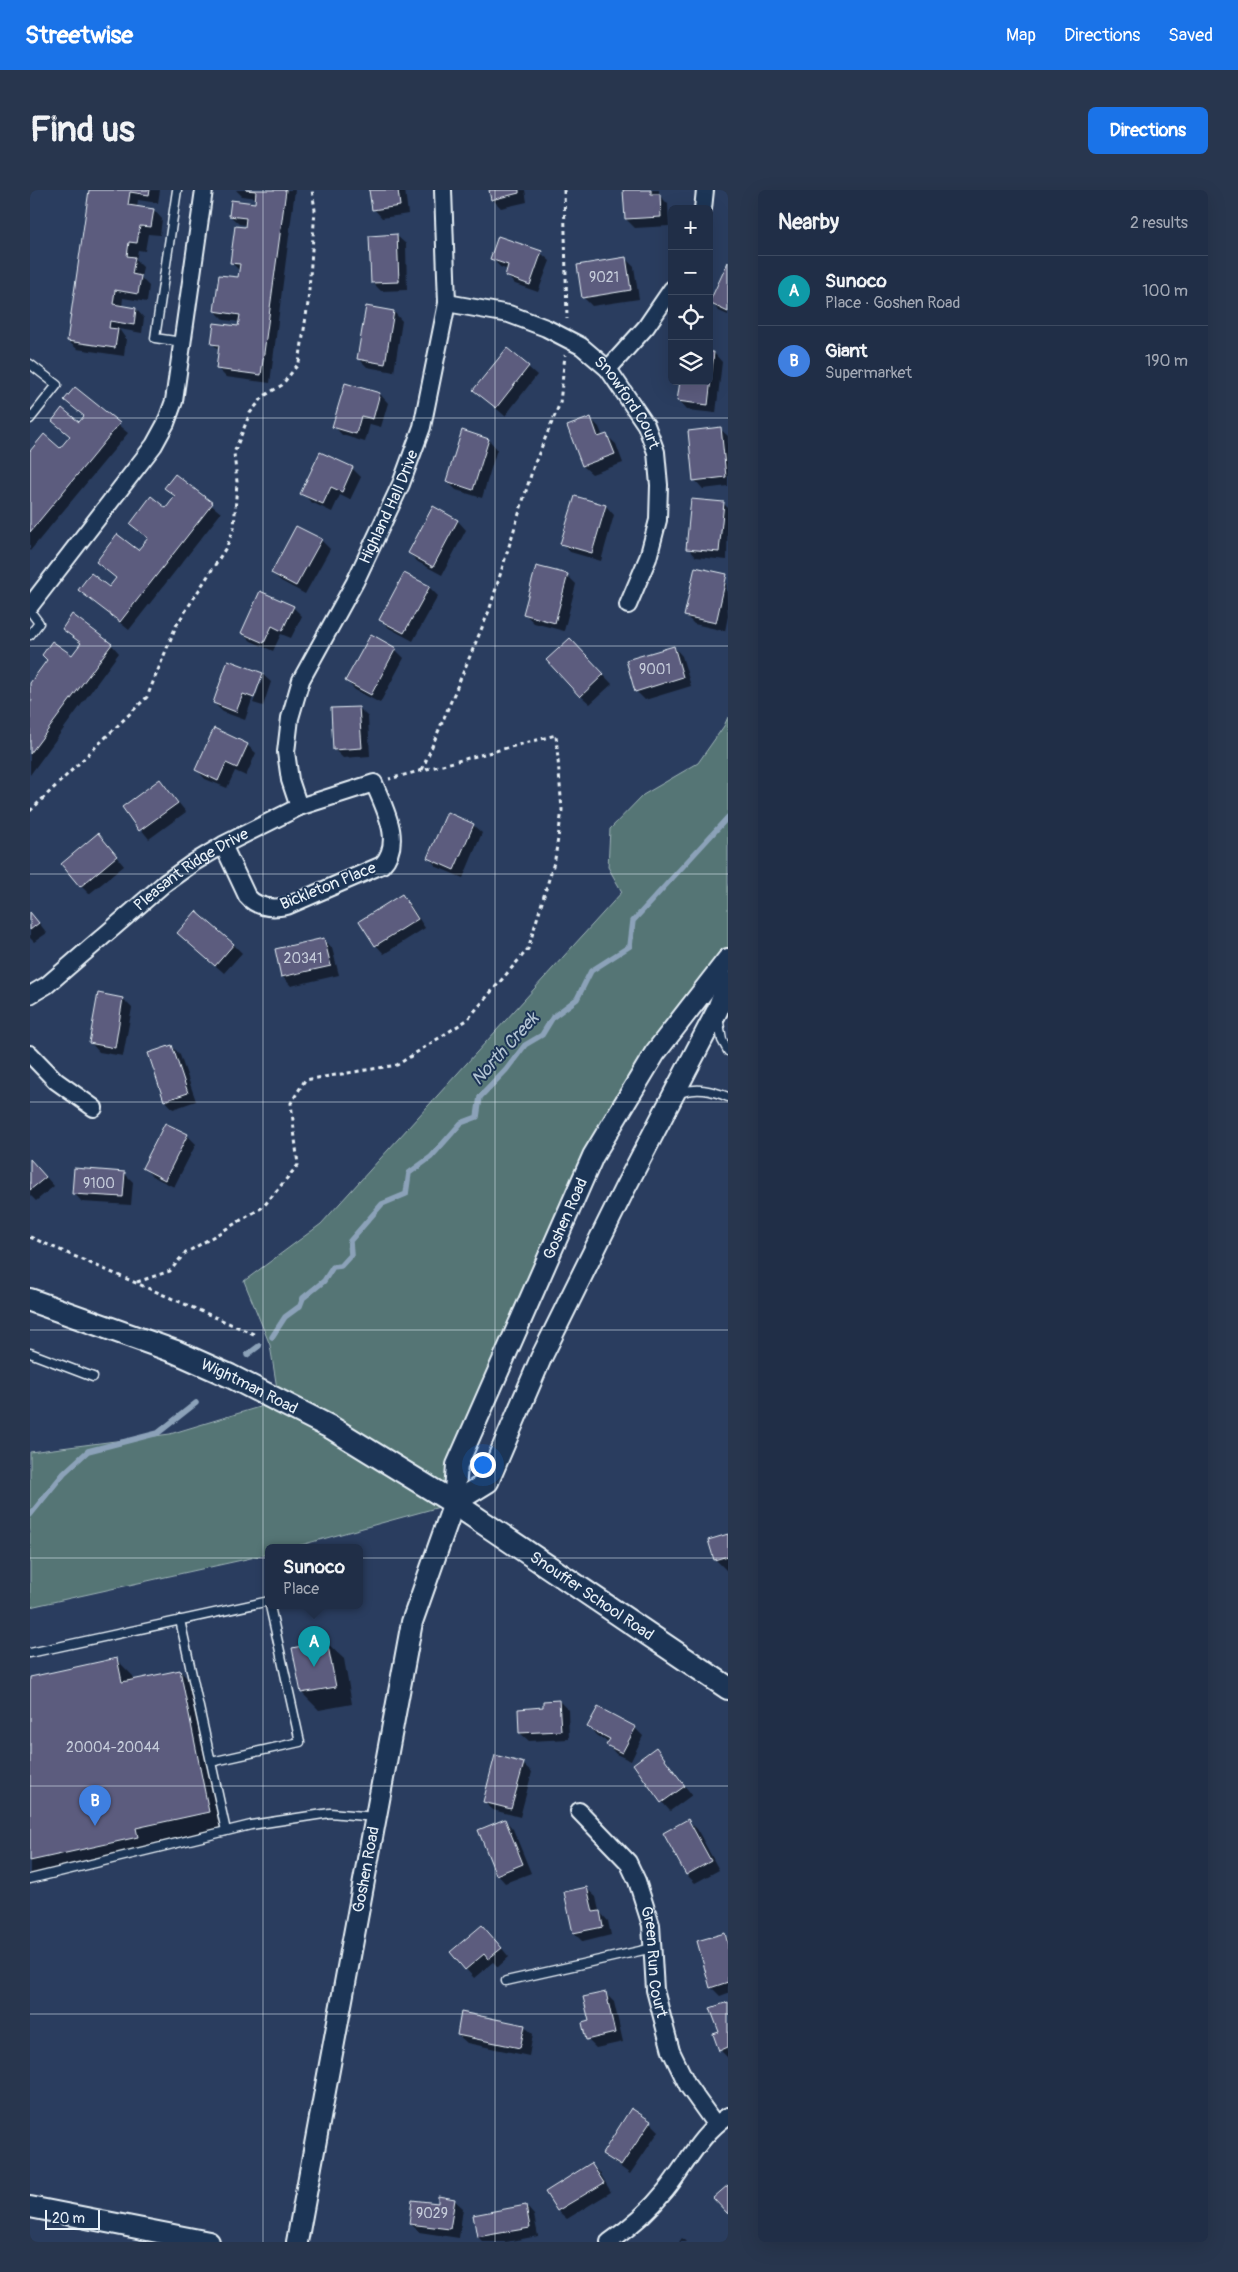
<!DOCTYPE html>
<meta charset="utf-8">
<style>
:root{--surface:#202e47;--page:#28364e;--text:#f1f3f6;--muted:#a2a8b4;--line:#3d4a60;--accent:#1a73e8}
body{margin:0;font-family:Pangolin,sans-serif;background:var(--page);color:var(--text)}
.controls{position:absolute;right:15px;top:15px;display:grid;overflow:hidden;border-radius:8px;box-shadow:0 5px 20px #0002}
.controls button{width:45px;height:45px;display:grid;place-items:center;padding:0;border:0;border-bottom:1px solid var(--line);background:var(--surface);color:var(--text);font:25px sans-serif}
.scale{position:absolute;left:15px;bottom:12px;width:55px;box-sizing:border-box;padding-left:5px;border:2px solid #e8f1f8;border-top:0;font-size:14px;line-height:18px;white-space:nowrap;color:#e8f1f8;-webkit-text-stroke:4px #1d3557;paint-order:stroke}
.you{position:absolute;left:452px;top:1274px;width:18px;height:18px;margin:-12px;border:4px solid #fff;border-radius:50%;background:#1a73e8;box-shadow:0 0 0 8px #1a73e833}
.badge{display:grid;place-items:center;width:32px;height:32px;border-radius:50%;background:var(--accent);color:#fff;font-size:16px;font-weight:700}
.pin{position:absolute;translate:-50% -41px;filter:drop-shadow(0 1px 2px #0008)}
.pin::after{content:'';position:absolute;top:26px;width:18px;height:15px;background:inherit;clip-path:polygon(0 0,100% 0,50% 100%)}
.popup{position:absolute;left:235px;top:1354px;width:98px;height:65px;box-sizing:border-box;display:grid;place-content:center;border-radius:8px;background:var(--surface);filter:drop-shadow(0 1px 4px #0005);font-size:16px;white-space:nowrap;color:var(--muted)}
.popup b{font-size:19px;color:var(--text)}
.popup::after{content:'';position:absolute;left:50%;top:100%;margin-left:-10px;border:10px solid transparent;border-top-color:var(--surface)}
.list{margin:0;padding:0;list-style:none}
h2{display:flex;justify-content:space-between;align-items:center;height:65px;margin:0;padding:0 20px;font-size:21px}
h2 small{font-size:16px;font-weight:400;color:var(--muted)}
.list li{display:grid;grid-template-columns:32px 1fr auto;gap:15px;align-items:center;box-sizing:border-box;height:70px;padding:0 20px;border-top:1px solid var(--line)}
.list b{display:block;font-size:19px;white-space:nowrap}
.list p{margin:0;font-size:16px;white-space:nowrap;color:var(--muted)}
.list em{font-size:16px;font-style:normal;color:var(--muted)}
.icon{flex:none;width:28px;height:28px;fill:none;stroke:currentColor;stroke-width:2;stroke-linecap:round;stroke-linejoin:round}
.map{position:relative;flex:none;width:698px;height:2052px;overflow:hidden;border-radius:8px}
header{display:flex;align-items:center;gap:30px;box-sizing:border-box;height:70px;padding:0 25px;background:var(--accent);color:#fff}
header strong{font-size:24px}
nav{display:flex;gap:28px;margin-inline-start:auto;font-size:18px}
.intro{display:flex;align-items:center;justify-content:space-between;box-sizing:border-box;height:120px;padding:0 30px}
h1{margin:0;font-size:35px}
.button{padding:12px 22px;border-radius:8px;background:var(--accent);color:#fff;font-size:18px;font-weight:700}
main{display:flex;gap:30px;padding:0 30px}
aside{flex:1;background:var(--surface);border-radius:8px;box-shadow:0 5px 20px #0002}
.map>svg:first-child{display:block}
.green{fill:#547575;stroke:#9eb3b6}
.shadow{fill:#0007}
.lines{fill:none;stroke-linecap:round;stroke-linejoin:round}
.stream{stroke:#8ca2b9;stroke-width:5.5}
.building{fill:#5c5c7e;stroke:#e8f1f8}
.service-casing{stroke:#e8f1f8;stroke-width:11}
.minor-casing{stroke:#e8f1f8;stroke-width:20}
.tertiary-casing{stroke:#e8f1f8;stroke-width:24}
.secondary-casing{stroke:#e8f1f8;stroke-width:26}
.path{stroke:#e8f1f8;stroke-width:3;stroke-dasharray:4 4;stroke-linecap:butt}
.service{stroke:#1d3557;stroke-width:8}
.minor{stroke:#1d3557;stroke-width:16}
.tertiary{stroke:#1d3557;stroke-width:20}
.secondary{stroke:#1d3557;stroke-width:22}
.grid{fill:none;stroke:#e8f1f8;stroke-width:1;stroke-opacity:0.55}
.labels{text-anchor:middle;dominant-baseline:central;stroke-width:4;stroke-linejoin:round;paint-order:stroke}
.number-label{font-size:14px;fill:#c5ccda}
.street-label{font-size:16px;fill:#e8f1f8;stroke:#1d3557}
.water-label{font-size:18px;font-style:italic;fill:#b2c3d3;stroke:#1d3557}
</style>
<header>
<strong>Streetwise</strong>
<nav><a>Map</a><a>Directions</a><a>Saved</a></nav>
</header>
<div class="intro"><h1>Find us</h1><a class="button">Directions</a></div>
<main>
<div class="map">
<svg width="698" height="2052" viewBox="0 0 698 2052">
<rect width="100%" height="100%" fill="#2a3d5f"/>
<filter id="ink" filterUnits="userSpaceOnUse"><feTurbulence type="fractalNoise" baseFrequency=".02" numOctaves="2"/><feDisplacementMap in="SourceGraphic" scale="10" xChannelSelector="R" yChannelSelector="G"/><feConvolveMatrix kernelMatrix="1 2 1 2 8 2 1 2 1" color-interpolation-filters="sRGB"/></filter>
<g filter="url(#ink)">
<path class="green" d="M698,527v242l-73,94 -167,336 -34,114 -164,45h-21v6l-239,53v-155l140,-18 109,-33 -9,-56 -26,-64 77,-57 301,-332 -14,-25 2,-38 33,-34 55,-32 26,-37z"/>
<g class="shadow">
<path d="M61,0h69l-2,13 -20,-3 -1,7 17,3 8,9 -2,16 -12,-1 -3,17 -7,-1 -2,10 7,7 -2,11 8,8 -2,16 -24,-4 -1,9 14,2 8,9 -2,15 -23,-4 7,10 -2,17 -47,-7 -9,-8z"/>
<path d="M206,0h59l-25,193 -44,-6 -9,-9 3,-17 -7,-7 26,-16 1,-6 -16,-2 -9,-9 24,-32 1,-8 -9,-9 16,-37 -8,-1 -9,-8 26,-12 1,-6 -15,-2z"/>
<path d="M341,0h34l3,24 -26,4 -8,-9z"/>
<path d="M460,0h35l2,12 -26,6 -9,-9z"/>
<path d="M594,0h35v5l9,9 1,22 -34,2 -9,-9z"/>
<path d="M367,46l9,8 1,46 -26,1 -9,-9z"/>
<path d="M511,63l9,8 -12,31 -23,-8 -9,-9 2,-5 -8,-3 -8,-9z"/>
<path d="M595,68l9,9 5,32 -47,7 -8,-8z"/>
<path d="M698,75v50l-9,-4 -8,-8z"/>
<path d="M364,122l8,9 -8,51 -27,-5 -9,-9z"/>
<path d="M684,163l8,9 -6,51 -29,-3 -8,-9 30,-20z"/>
<path d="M498,177l9,8 -32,41 -30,-26z"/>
<path d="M45,199l53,44 -98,118v-98l30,-3 25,-33 -19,-17z"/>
<path d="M350,204l8,9 -7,24 -11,-3 -5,18 -23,-7 -8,-9z"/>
<path d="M560,228l9,9 4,10 4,-1 9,8 7,19 -31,11 -9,-8 -15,-40z"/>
<path d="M690,239l8,7v50l-25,3 -8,-9z"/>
<path d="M433,242l26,8 8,9 -15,49 -26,-8 -9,-9z"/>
<path d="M322,278l9,9 -11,23 -10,-5 -8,17 -21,-10 -9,-9z"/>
<path d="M145,285l46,38 -92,117 -49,-40 29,-1 8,-10 -20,-18 41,-9 10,-13 -17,-15 35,-14 10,-12 -10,-10z"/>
<path d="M693,313l5,5 -1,52 -31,-3 -8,-9z"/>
<path d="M576,316l8,9 -13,46 -31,-9 -8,-9z"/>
<path d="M404,318l24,13 8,9 -24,45 -24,-13 -9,-9z"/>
<path d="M291,350l9,9 -25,45 -24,-13 -9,-8z"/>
<path d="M537,385l9,9 -12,47 -30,-8 -9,-9z"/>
<path d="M696,385l2,41 -3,15 -31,-7 -9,-9z"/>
<path d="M399,397l9,9 -25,45 -24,-13 -8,-8z"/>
<path d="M263,417l9,9 -11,22 -10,-4 -8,17 -22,-10 -9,-8z"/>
<path d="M33,438l48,16 8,9 -89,122v-69l3,-4 -3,-3v-14l42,-28 9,-13z"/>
<path d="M644,457l8,9 9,30 -46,14 -9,-9z"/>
<path d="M548,458l34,36 -22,20 -9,-8z"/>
<path d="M365,459l9,9 -24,45 -25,-13 -8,-9z"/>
<path d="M232,484l9,8 -8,24 -10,-3 10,-26h-3l-15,43 -22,-8 -9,-9z"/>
<path d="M329,518l9,9 2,39 -27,2 -9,-9z"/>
<path d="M217,555l9,8 -10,23 -11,-5 -8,17 -22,-9 -8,-9z"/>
<path d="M130,590l26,32 -37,27 -26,-32z"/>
<path d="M443,635l9,8 -19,45 -26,-11 -8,-9z"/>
<path d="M76,654l18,22 -35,28 -8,-8z"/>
<path d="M372,706l8,9 15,23 -41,26 -8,-9z"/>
<path d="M0,722l17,21 -13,9 -4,-4z"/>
<path d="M294,749l8,9 7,27 -48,11 -8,-9 -7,-27z"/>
<path d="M157,751l46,3 9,9 -18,20z"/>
<path d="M93,809l9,9 -9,48 -24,-4 -8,-9z"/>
<path d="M142,856l8,9 16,46 -23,8 -8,-9z"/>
<path d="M157,945l9,9 -22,43 -22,-11 -8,-8z"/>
<path d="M0,969l24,27 -18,15 -6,-6z"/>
<path d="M94,983l9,9 -2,23 -49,-3 -8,-9z"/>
<path d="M698,1346v36l-13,-13z"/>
<path d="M296,1452l18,17 8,45 -33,6 -17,-17 -8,-44z"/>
<path d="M86,1469l17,17 1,5 46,-10 17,17 28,141 -73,16 2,8 -124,29v-204z"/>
<path d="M529,1511l9,9 1,29 -40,2 -9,-8 24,-24z"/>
<path d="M559,1537l46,1 8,8 -12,25 -15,-7 -8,-9 1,-3 -12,-6z"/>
<path d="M626,1559l36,46 -22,16 -8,-9z"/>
<path d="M493,1574l9,8 -12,45 -27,-7 -9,-8z"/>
<path d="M475,1630l8,9 18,44 -26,10 -8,-9z"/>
<path d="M658,1631l9,8 22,41 -24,13 -8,-8z"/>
<path d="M557,1699l9,8 3,14 9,10 3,14 -28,7 -9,-9 -9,-40z"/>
<path d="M461,1745l18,22 -11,10 -5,-5 -19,16 -8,-9z"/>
<path d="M694,1745l4,3v55l-8,3 -9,-9z"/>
<path d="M575,1803l9,9 9,40 -27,6 -9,-9 3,-17z"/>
<path d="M698,1813v55l-8,-8 1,-17z"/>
<path d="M494,1836l9,8 -4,22 -62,-13 -9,-8z"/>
<path d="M620,1932l9,9 -29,43 -27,-20z"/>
<path d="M561,1974l9,9 11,19 -44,27 -9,-8 -11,-19z"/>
<path d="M424,2010l9,8 -4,30 -40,-6 -9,-9 29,-18z"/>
<path d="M496,2016l8,9 4,21 -32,6h-23l-5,-5z"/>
<path d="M652,2048l4,4h-7z"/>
</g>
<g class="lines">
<g class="stream">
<path d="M242,1147l13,-20 15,-11 3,-8 21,-17 9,-14 8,-1 10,-11 -1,-14 32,-37 24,-10 3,-21 22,-16 30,-34 16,-6 3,-20 26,-27 19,-25 17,-10 11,-18 24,-18 14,-28 39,-25 3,-25 95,-104"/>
<path d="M217,1165l12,-9"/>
<path d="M0,1325l34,-42 24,-22 70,-18 38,-30"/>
</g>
</g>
<g class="building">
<path d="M59,0h61l-1,5 -19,-3 -2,13 26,4 -3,18 -11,-1 -3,17 -8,-1 -2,14 8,1 -3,17 9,2 -3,18 -23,-4 -2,14 23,4 -2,17 -24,-4 -1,7 9,1 -3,19 -48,-7z"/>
<path d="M216,0h40l-25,185 -45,-6 3,-24 -8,-1 3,-21 24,3 2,-11 -26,-4 5,-36 19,2 2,-13 -10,-1 5,-37 10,1 1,-9 -17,-2 2,-16 24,3 1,-12z"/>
<path d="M339,0h29l2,16 -28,4z"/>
<path d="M459,0h30v3l-28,7z"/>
<path d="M593,0h28v4h9l1,23 -36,2z"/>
<path d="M367,44l2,48 -28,1 -2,-47z"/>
<path d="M468,46l44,15 -12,34 -25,-9 3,-11 -18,-6z"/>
<path d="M596,67l5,33 -49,8 -5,-33z"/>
<path d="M698,72v50l-19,-9z"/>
<path d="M336,116l28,5 -9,53 -28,-5z"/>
<path d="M477,158l22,18 -33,42 -23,-18z"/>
<path d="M679,162h5l-6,53 -31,-4 3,-20h29z"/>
<path d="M315,193l35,10 -7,26 -12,-3 -5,18 -24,-7z"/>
<path d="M45,197l45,36 -90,109v-81l14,-17 16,14 10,-12 -18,-15 10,-13 17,14 5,-6 -20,-16z"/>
<path d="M561,227l7,20 9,-3 8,20 -33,12 -15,-40z"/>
<path d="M691,237l5,50 -33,4 -5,-50z"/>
<path d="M432,240l27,9 -16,51 -27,-9z"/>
<path d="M290,262l33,15 -11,25 -11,-5 -8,17 -23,-10z"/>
<path d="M145,284l38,29 -93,119 -42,-32 13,-17 18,14 7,-9 -20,-16 21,-28 21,16 10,-12 -18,-14 21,-28 15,12 9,-12 -11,-8z"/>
<path d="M545,306l31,9 -14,48 -32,-9z"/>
<path d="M661,309l33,3 -5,50 -33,-3z"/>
<path d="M403,316l25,14 -25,47 -25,-14z"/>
<path d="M266,336l26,13 -26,47 -25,-13z"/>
<path d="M506,376l32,8 -13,49 -32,-9z"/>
<path d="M665,377l32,7 -11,49 -32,-7z"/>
<path d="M374,383l26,13 -26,47 -25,-13z"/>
<path d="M230,401l34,15 -12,25 -10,-5 -8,17 -23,-10z"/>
<path d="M42,424l40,30 -82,110v-50l2,-4 -2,-2v-15l17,-23 -5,-5 10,-14 20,14 9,-12 -19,-14z"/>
<path d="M341,444l25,14 -25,47 -26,-14z"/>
<path d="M540,448l34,36 -24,23 -34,-37z"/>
<path d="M644,456l9,31 -48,15 -9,-32z"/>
<path d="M198,470l35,13 -9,25 -11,-4 -7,18 -23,-9z"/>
<path d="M329,517l3,41 -29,2 -2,-42z"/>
<path d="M184,538l34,16 -11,24 -11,-5 -8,18 -23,-11z"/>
<path d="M130,589l18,24 -39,28 -17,-24z"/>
<path d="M417,622l27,12 -20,46 -27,-12z"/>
<path d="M68,643l19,23 -37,31 -19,-23z"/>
<path d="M372,704l16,25 -43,27 -16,-25z"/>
<path d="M166,721l38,33 -19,22 -38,-33z"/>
<path d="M0,722l9,11 -9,7z"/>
<path d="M294,748l7,28 -50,11 -6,-28z"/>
<path d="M68,803l25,5 -8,50 -26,-5z"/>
<path d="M142,855l16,48 -24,8 -16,-48z"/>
<path d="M135,933l23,11 -23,46 -23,-12z"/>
<path d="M0,969l16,18 -16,13z"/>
<path d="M44,978l51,4 -2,25 -51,-3z"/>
<path d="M698,1344v22l-14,4 -6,-20z"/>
<path d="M297,1451l9,46 -35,6 -9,-45z"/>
<path d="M87,1468l5,24 58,-12 29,142 -73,16 2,9 -108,24v-184z"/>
<path d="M529,1510l2,31 -42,2 -1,-24 25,-2v-6z"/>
<path d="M568,1517l38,20 -14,26 -16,-8 4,-6 -23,-12z"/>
<path d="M626,1557l29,39 -24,17 -28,-39z"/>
<path d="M465,1565l29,8 -13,46 -28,-7z"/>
<path d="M475,1629l18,45 -27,11 -18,-45z"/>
<path d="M658,1629l23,42 -25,14 -23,-42z"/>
<path d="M557,1697l6,25 7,-1 3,16 -30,6 -9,-41z"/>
<path d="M452,1735l20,23 -14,11 -4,-5 -19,16 -15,-18z"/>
<path d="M695,1743l3,12v37l-18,6 -13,-47z"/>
<path d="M576,1802l9,41 -29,7 -4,-17 7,-2 -6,-24z"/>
<path d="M698,1812v45l-9,4 -6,-17 6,-2 -9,-24z"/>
<path d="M431,1822l64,13 -5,23 -63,-13z"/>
<path d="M601,1918l20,13 -30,45 -19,-12z"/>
<path d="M561,1973l13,20 -47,28 -12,-19z"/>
<path d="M698,1995v29l-15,-16z"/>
<path d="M408,2006l17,3 -5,30 -41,-5 3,-24 26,3z"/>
<path d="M496,2015l4,23 -53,9 -4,-22z"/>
</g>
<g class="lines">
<defs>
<g id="service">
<path d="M147,0l-22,148 27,4"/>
<path d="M0,174l27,21 -27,34"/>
<path d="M0,421l9,12 -9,12"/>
<path d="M688,827l4,23 6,11"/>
<path d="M649,903c18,-6 32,-3 49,4"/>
<path d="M0,1163l63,24"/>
<path d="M150,1430l46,211"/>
<path d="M0,1463l239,-52"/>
<path d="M181,1572l89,-20 -30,-136"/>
<path d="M0,1689l221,-54 79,-12 45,4"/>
<path d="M476,1791l147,-33"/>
</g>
<g id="minor">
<path d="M673,19l2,-19"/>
<path id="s1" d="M417,113l62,11 37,14 35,18 27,23 38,56 10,27 3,33 -1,35 -10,38 -20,47"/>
<path d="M578,179l38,-42 26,-38"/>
<path d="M0,416l124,-161 12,-22 8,-22 30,-211"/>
<path id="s2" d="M269,617l-9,-27 -4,-28 4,-34 11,-38 54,-98 46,-98 21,-57 25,-124 -4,-113"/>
<path id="s3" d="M0,805l17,-10 118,-102 28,-20 30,-18 76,-38 75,-24c10,25 30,59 8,82l-95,41c-15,3 -30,2 -40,-10l-24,-51"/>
<path d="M0,864l26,27 38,27"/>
<path id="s4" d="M549,1621l49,51 9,19 14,44 4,65 16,61 17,35 27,38"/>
<path d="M579,2052c22,-15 41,-32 57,-52 20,-25 35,-57 62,-74"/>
</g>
<g id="tertiary">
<path d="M424,1313l34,-21 53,-124 84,-170 92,-177 11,-29"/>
<path d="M0,2017l179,35"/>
<path id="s5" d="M267,2052l115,-620 42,-119 3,-38 136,-309 62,-103 73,-94"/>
</g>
<g id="secondary">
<path id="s6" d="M0,1110l146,52 54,24 102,52 122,75 274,185"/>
</g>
</defs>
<use href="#service" class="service-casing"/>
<use href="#minor" class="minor-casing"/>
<use href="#tertiary" class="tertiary-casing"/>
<use href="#secondary" class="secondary-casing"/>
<g class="path">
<path d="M534,0l3,129"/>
<path d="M392,580l67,-159 45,-146 26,-62 5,-48"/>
<path d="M0,621l117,-114 29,-71 51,-80 7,-18 3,-46 -3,-29 16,-40 14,-17 18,-11 17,-22 9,-60 7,-93 -3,-20"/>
<path d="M0,1047l226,98"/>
<path d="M107,1092l33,-11 14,-17 79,-47 35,-42 -7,-62 14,-23 92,-15 70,-45 61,-71 27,-90 7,-49 -6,-75 -167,44"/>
</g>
<use href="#service" class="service"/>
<use href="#minor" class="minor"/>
<use href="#tertiary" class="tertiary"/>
<use href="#secondary" class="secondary"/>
</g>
</g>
<path class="grid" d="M233,0v2052M465,0v2052M0,228h698M0,456h698M0,684h698M0,912h698M0,1140h698M0,1368h698M0,1596h698M0,1824h698"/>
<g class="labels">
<g class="number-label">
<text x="574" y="87">9021</text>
<text x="625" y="479">9001</text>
<text x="273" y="768">20341</text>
<text x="69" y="993">9100</text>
<text x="83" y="1557">20004-20044</text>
<text x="402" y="2023">9029</text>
</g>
<g class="street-label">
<text stroke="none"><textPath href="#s1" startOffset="216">Snowford Court</textPath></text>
<text stroke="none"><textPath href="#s2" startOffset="325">Highland Hall Drive</textPath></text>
<text stroke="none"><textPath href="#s3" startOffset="205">Pleasant Ridge Drive</textPath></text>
<text transform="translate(298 696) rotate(-22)">Bickleton Place</text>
<text stroke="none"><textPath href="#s5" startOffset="1064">Goshen Road</textPath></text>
<text stroke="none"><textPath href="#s6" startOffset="236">Wightman Road</textPath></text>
<text stroke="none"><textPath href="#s6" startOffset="638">Snouffer School Road</textPath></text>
<text stroke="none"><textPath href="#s5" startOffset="379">Goshen Road</textPath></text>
<text stroke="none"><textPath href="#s4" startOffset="175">Green Run Court</textPath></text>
</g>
<g class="water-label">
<text transform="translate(475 859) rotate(-48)">North Creek</text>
</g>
</g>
</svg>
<div class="controls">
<button>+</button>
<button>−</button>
<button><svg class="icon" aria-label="locate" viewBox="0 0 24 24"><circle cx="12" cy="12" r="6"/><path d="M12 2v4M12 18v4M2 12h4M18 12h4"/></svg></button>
<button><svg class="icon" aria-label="layers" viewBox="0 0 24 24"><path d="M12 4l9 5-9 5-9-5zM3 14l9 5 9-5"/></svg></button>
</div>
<div class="scale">20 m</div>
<div class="you"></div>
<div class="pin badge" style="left:284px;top:1477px;background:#0f9aa8">A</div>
<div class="popup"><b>Sunoco</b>Place</div>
<div class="pin badge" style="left:65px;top:1636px;background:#3f7fe0">B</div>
</div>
<aside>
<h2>Nearby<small>2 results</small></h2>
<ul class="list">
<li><span class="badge" style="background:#0f9aa8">A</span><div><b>Sunoco</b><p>Place · Goshen Road</p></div><em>100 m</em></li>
<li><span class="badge" style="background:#3f7fe0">B</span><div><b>Giant</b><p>Supermarket</p></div><em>190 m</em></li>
</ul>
</aside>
</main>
